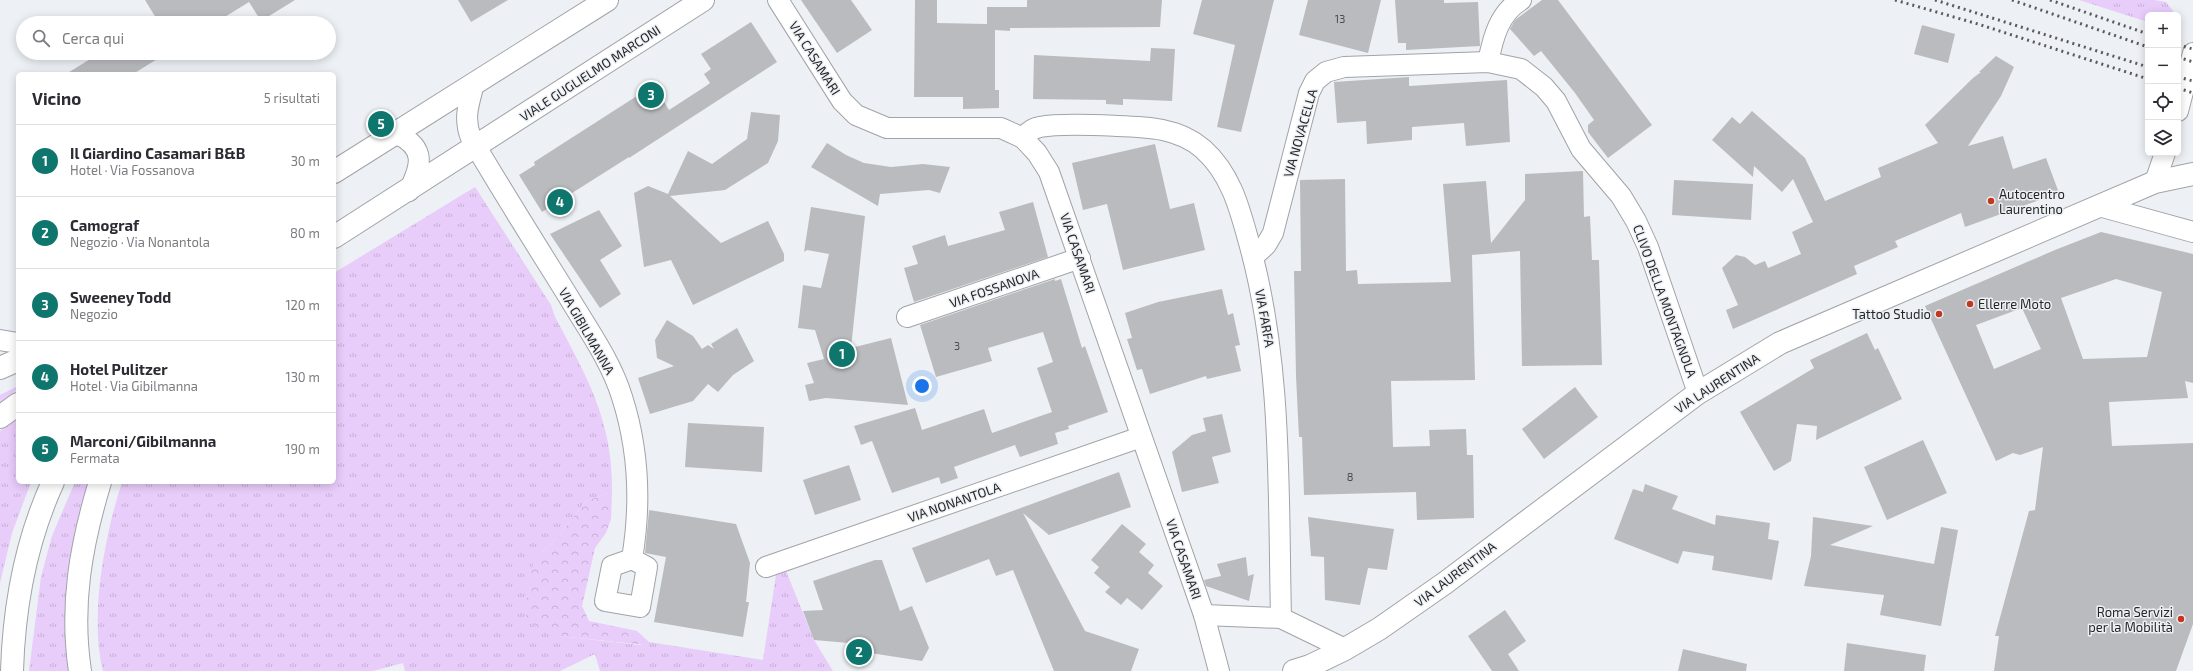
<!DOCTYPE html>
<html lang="it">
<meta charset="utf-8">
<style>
:root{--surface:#fff;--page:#f2f2f3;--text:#2b2b33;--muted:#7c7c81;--line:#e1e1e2;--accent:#0f766e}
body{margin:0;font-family:"Exo 2",sans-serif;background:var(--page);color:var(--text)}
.controls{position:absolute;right:12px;top:12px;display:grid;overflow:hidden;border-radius:6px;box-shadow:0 2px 10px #0003}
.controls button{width:36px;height:36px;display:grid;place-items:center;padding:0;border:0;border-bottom:1px solid var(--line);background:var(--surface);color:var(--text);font:20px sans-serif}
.you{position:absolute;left:922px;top:386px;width:14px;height:14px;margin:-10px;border:3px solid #fff;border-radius:50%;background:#1a73e8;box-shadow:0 0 0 6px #1a73e833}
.badge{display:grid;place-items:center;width:26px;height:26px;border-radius:50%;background:var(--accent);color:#fff;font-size:13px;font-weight:700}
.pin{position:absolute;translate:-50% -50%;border:2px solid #fff;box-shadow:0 1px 4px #0006}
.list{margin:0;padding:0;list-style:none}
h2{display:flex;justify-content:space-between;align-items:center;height:52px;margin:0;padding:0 16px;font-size:17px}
h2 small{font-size:13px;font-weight:400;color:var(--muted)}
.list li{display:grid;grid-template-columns:26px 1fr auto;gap:12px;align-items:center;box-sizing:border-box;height:72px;padding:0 16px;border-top:1px solid var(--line)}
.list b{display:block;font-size:15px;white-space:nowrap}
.list p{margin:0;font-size:13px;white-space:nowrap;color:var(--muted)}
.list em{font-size:13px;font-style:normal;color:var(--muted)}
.icon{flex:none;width:22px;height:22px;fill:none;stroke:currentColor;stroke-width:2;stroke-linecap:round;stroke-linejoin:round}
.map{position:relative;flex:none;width:2193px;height:671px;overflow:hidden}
.search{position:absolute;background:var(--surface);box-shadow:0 2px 10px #0003;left:16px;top:16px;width:320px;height:44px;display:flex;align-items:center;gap:10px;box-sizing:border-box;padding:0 14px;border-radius:22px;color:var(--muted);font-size:15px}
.panel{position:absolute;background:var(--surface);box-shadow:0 2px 10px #0003;left:16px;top:72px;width:320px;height:412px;border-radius:6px}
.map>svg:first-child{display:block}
.grass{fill:url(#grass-tufts)}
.forest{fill:url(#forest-crowns)}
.building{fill:#babbbf;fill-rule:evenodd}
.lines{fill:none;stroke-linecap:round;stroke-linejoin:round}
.minor-casing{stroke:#a1a3a7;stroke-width:22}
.tertiary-casing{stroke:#a1a3a7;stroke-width:24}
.primary-casing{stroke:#a1a3a7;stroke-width:24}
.minor{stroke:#fff;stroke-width:20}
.tertiary{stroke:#fff;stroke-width:22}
.primary{stroke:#fff;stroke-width:22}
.rail{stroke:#595a5d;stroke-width:3;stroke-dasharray:2 4;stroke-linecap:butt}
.poi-dot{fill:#c2371f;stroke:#edf0f4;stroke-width:1.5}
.labels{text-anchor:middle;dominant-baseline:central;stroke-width:3;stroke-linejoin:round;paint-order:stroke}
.number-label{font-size:11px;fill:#4a4b4e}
.street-label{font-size:13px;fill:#252628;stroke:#edf0f4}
.poi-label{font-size:13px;fill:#252628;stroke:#edf0f4;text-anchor:start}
</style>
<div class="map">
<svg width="2193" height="671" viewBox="0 0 2193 671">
<defs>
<pattern id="grass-tufts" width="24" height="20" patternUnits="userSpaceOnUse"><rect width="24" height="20" fill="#e8ccfa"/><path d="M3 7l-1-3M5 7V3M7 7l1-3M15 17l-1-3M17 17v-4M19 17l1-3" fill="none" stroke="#c7afd6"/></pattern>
<pattern id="forest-crowns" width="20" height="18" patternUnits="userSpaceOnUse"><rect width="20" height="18" fill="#e8ccfa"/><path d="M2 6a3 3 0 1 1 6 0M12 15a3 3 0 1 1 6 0" fill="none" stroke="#c7afd6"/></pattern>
</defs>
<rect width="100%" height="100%" fill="#edf0f4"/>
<g class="grass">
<path d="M2079,0h75l12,2 10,13h-28v7z"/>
<path d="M475,187l76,118 4,12c32,60 58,104 57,175l-26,9 -34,43 -17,13 24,79 81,9 9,-3 114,18 13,-85 10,-4 28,69 19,31h-233l-5,-17 -35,17h-155l-2,-8 -30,8h-270c-14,-56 2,-136 19,-189h212v-209z"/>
<path d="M18,386v3l-18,14v-8z"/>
<path d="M18,418v64h13l-19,51 -12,50v-152z"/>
<path d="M75,482h16l-20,189h-42l12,-94 11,-41z"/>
</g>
<path class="forest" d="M612,492l-1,27 -5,14 -11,15 -13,58 7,15 48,10 12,11 -3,3 -87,-9 -21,-7 -12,-13 2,-31 7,-28 17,-13 34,-43z"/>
<g class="building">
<path d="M145,0h150l-34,21 -12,-19 -34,21h-67l8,-5z"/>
<path d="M458,0h50l-37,22z"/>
<path d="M801,0h50l21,30 -35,23z"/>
<path d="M915,0h22v23l50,1v-17h40v-7h135l-2,27 -150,1v3l-15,-1v60h4v18l-36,1v-12h-49z"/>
<path d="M1202,0h72l-33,132 -24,-5 18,-82 -42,-11z"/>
<path d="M1308,0h73l-13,53 -69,-18z"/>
<path d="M1395,0h49v3l34,-1 2,44 -74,4v-7h-8z"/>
<path d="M1542,0h16l94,125 -44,33 -20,-26v-7l6,-5 -19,-27 -34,-42 -7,5 -24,-27 5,-9z"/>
<path d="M751,22l26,40 -148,96v-1l-87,55 -23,-37 16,-10 -1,-3 120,-77 15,25 37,-24 4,-3 -6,-9 7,-5 -10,-15z"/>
<path d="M1922,25l33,9 -7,29 -34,-9z"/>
<path d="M1151,48l24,1 -3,52 -49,-2v6l-17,-1v-4l-73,-1 1,-44 116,6z"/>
<path d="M100,53h67l-34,21h-67z"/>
<path d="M1996,56l18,11 -13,29 -33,50 35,-10 10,33 33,-11 13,35 -94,34 -4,-14 -66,28 3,6 -44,19 3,8 -124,55 -7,-19 12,-5 -16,-37 14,-13 9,2 10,8 10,-4 3,7 33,-14 -9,-22 21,-10 -20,-43 -11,13 -28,-26 -1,11 -41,-37 20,-23 8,7 12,-13 53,47 20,43 56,-24 -3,-9 60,-25 -13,-18 48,-47 8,-6h-2z"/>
<path d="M1409,77v9l98,-6 3,62 -44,4 -2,-23 -52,4v13l-45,4 -1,-23 -29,2 -3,-41z"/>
<path d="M751,112l29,3 -2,26 -10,22 -43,27 -55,6 51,47 47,-22 16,33v7l-91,44 -22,-45 -27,7 -10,-74 14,-7 20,8 20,-43 24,13 35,-25z"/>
<path d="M827,143l19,12 18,8 27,4 32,-3 27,3 -10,26 -11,-3 -49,4 -2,12 -67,-39z"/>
<path d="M1155,144l15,65 24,-6 11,47 -82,20 -16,-66 -24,6 -11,-47z"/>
<path d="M1583,171l1,46 6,-1 2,44h7l3,105 -80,1 -2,-115 -48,4 3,125 -84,1 2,66 37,-1 -1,-16 37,-1 1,26h6l1,63 -57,2 -1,-28 -112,3 -2,-58h-3l-3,-61 -2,-105h7l-1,-91 45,-1 1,92 11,-1 1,14 93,-2 -8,-98 43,-3 5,62 34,-43v-26z"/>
<path d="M1674,180l79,4 -2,36 -79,-5z"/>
<path d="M1033,202l15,55 -134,45 -10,-34 14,-4 -6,-18 33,-11 3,11 57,-16 -6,-18z"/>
<path d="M811,207l54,9 -14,132 40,-10 17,67 -82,-7 -17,3 -4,-16 9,-2 -7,-20 17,-4 -9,-29 -17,-2 5,-43 18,3 8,-34 -22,-4 -3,2z"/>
<path d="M599,210l23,36 -22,14 21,34 -21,14 -50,-74z"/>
<path d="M2101,232l92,22v129l-8,-2 3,17 -79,4 3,44 81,-3v181l-17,47h-182l5,-35h-4l34,-125 6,-1 8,-63 -23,8 -7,-2 -17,8 -71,-155 130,-56zM2116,279l46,13 -15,65 -64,2 -22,-61zM2022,308l19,41 -47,20 -18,-44z"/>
<path d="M1055,279v2l6,-2 21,69 3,-2 23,66 -40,14 1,3 -14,4 3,11 -38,13 -5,-12 -61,22 4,11 -17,6 -2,-7 -47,16 -20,-52 -11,4 -7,-19 61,-18 7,22 62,-21 8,24 60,-21 -15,-44 16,-6 -10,-30 -55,16 4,13 -56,16 -16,-52z"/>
<path d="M1222,289l6,26 5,-2 7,32 -5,1 6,25 -34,8 -1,-3 -56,18 -8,-25 -5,1 -10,-31 5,-1 -7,-25 33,-11z"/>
<path d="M667,320l26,16 9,13 6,-4 6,4 -3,-5 26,-16 17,33 -21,14 -15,17 -10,-8 -15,17 -43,13 -12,-36 36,-12 -17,-8 -2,-18z"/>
<path d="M1867,333l8,17 3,-2 24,51 -86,41 1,-14 -20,-2 -6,37 -17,10 -34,-59 74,-44 -4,-8z"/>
<path d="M1575,387l23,30 -54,42 -22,-30z"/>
<path d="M1222,414l9,38 -19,5 7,26 -37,9 -10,-40 20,-17 14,-4 -3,-13z"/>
<path d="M688,423l76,4 -2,45 -77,-5z"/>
<path d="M1923,440l24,53 -60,27 -23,-53z"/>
<path d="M849,465l12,35 -46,15 -12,-35z"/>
<path d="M1119,472l12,35 -82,28 -26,-22 62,118 54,18 -8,22h-77l-41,-101 -17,6 -7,-17 -63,24 -14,-35z"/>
<path d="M1645,484l33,12 -6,13 43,16 1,-10 54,8 -2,16 11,2 -7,39 -60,-10 2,-14 -31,-5 -5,13 -64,-25 19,-50 10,3z"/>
<path d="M649,510l87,14 14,39 -4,39h3l-6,35 -89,-15 12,-65 -21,-4z"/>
<path d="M1308,517l86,12 -7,41 -19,-2 -8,37 -35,-5 -1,-43 -13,-1z"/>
<path d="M1813,517l60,9 -43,19 104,19 7,-37 17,3 -17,96 -61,-11 4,-20 -80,-9 7,-30z"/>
<path d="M1122,524l24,20 -7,8 15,13 -6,8 15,13 -21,24 -15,-12 -6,7 -16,-13 5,-5 -16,-14 5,-6 -8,-7z"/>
<path d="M1246,557l2,19 6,-2 -5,27 -43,-15 -2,-6 17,-4 -4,-12z"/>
<path d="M875,560h7l18,51 12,-5 17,42 -7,13 -71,-11 -2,-7 -35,-3 -11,-29 20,-1 -10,-29z"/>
<path d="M1505,610l21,31 -18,13 11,17h-27l-24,-35z"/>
<path d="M1847,643l79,12 -2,16h-80z"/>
<path d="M1683,649l64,15 -1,7h-68z"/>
</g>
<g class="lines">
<defs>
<g id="minor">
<path d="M778,0l64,101 14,14 31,13h114l22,10 14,15 12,19 155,443 15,56"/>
<path d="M1488,62c5,-24 11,-49 33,-62"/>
<path d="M474,84c-5,19 -11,34 -3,54 31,53 64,105 97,158 19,32 43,65 54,101 17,53 19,108 10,162"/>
<path d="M2178,111l15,-58"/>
<path d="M397,134c30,14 24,32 12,57"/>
<path d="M1023,138c4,-5 10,-10 17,-11 20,-4 56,-2 77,-1 31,1 62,2 86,23 27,24 36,57 45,90 35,123 30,252 33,379l64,31"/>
<path d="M2155,182l10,-29"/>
<path d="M2099,206l94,26"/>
<path d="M1253,257l13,-12 7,-12 36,-140 6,-12 11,-9 18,-5 144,-5 33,7 23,18 12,14 25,48 40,47 15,25 12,26 50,146"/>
<path d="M907,317l173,-59"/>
<path d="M0,340l18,3"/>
<path d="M632,559l15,8 -7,40 -35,-6 7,-35z"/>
<path d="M766,567l375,-130"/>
<path d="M1204,615l77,3"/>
</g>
<path id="tertiary" d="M1294,671l16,-5 35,-17 34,-20 66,-46 253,-190 82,-50 375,-161 38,-8"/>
<g id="primary">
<path d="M334,172l273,-172"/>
<path d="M334,237l369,-237"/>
<path d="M0,368l18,-8"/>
<path d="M0,417l18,-13"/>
<path d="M12,671c2,-65 14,-130 41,-189"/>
<path d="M80,671c-10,-66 1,-126 20,-189"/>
</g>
</defs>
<use href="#minor" class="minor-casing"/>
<use href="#tertiary" class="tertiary-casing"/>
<use href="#primary" class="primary-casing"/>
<use href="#minor" class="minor"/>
<use href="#tertiary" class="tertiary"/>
<use href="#primary" class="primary"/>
<g class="rail">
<path d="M1895,0l83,24 170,55"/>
<path d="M1935,0l213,67"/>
<path d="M2012,0l136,47"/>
<path d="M2050,0l98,34"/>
<path d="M2178,45l15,4"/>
<path d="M2178,57l15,5"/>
<path d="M2178,77l15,4"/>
<path d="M2178,88l15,5"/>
</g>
</g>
<g class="poi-dot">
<circle cx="1991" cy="201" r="4"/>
<circle cx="1970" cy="304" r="4"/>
<circle cx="1939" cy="314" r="4"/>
<circle cx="2181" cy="619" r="4"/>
</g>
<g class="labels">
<g class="number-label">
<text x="1340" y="18">13</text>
<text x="957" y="345">3</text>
<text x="1350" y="476">8</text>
</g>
<g class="street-label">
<text transform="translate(815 58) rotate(58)">VIA CASAMARI</text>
<text transform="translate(590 73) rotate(-33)">VIALE GUGLIELMO MARCONI</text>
<text transform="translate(1300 133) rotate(-74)">VIA NOVACELLA</text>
<text transform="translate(1078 253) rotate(71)">VIA CASAMARI</text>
<text transform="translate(994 288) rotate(-19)">VIA FOSSANOVA</text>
<text transform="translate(1665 301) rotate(70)">CLIVO DELLA MONTAGNOLA</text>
<text transform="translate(1265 318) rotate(80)">VIA FARFA</text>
<text transform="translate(587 331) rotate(60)">VIA GIBILMANNA</text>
<text transform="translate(1717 383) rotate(-33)">VIA LAURENTINA</text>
<text transform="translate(954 502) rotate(-19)">VIA NONANTOLA</text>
<text transform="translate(1184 559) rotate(71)">VIA CASAMARI</text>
<text transform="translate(1455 574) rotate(-37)">VIA LAURENTINA</text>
</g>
<g class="poi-label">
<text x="1999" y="194">Autocentro<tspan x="1999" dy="15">Laurentino</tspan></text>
<text x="1978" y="304">Ellerre Moto</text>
<text x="1931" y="314" text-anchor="end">Tattoo Studio</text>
<text x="2173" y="612" text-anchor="end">Roma Servizi<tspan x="2173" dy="15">per la Mobilità</tspan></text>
</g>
</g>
</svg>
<div class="controls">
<button>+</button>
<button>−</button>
<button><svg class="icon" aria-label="locate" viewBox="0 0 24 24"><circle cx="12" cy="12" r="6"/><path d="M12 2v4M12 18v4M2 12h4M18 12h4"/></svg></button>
<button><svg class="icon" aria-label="layers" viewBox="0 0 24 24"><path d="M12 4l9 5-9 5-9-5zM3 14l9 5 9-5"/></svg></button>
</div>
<div class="you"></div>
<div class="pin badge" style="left:842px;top:354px">1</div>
<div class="pin badge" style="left:859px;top:652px">2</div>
<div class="pin badge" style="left:651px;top:95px">3</div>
<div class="pin badge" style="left:560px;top:202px">4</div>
<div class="pin badge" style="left:381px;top:124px">5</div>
<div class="search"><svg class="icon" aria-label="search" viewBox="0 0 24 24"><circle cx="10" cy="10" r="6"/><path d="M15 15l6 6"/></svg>Cerca qui</div>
<section class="panel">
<h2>Vicino<small>5 risultati</small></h2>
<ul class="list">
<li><span class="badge">1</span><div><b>Il Giardino Casamari B&amp;B</b><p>Hotel · Via Fossanova</p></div><em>30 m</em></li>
<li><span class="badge">2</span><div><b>Camograf</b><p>Negozio · Via Nonantola</p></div><em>80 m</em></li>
<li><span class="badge">3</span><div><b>Sweeney Todd</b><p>Negozio</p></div><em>120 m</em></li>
<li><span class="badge">4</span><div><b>Hotel Pulitzer</b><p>Hotel · Via Gibilmanna</p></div><em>130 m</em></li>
<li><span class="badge">5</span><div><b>Marconi/Gibilmanna</b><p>Fermata</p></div><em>190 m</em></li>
</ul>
</section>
</div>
